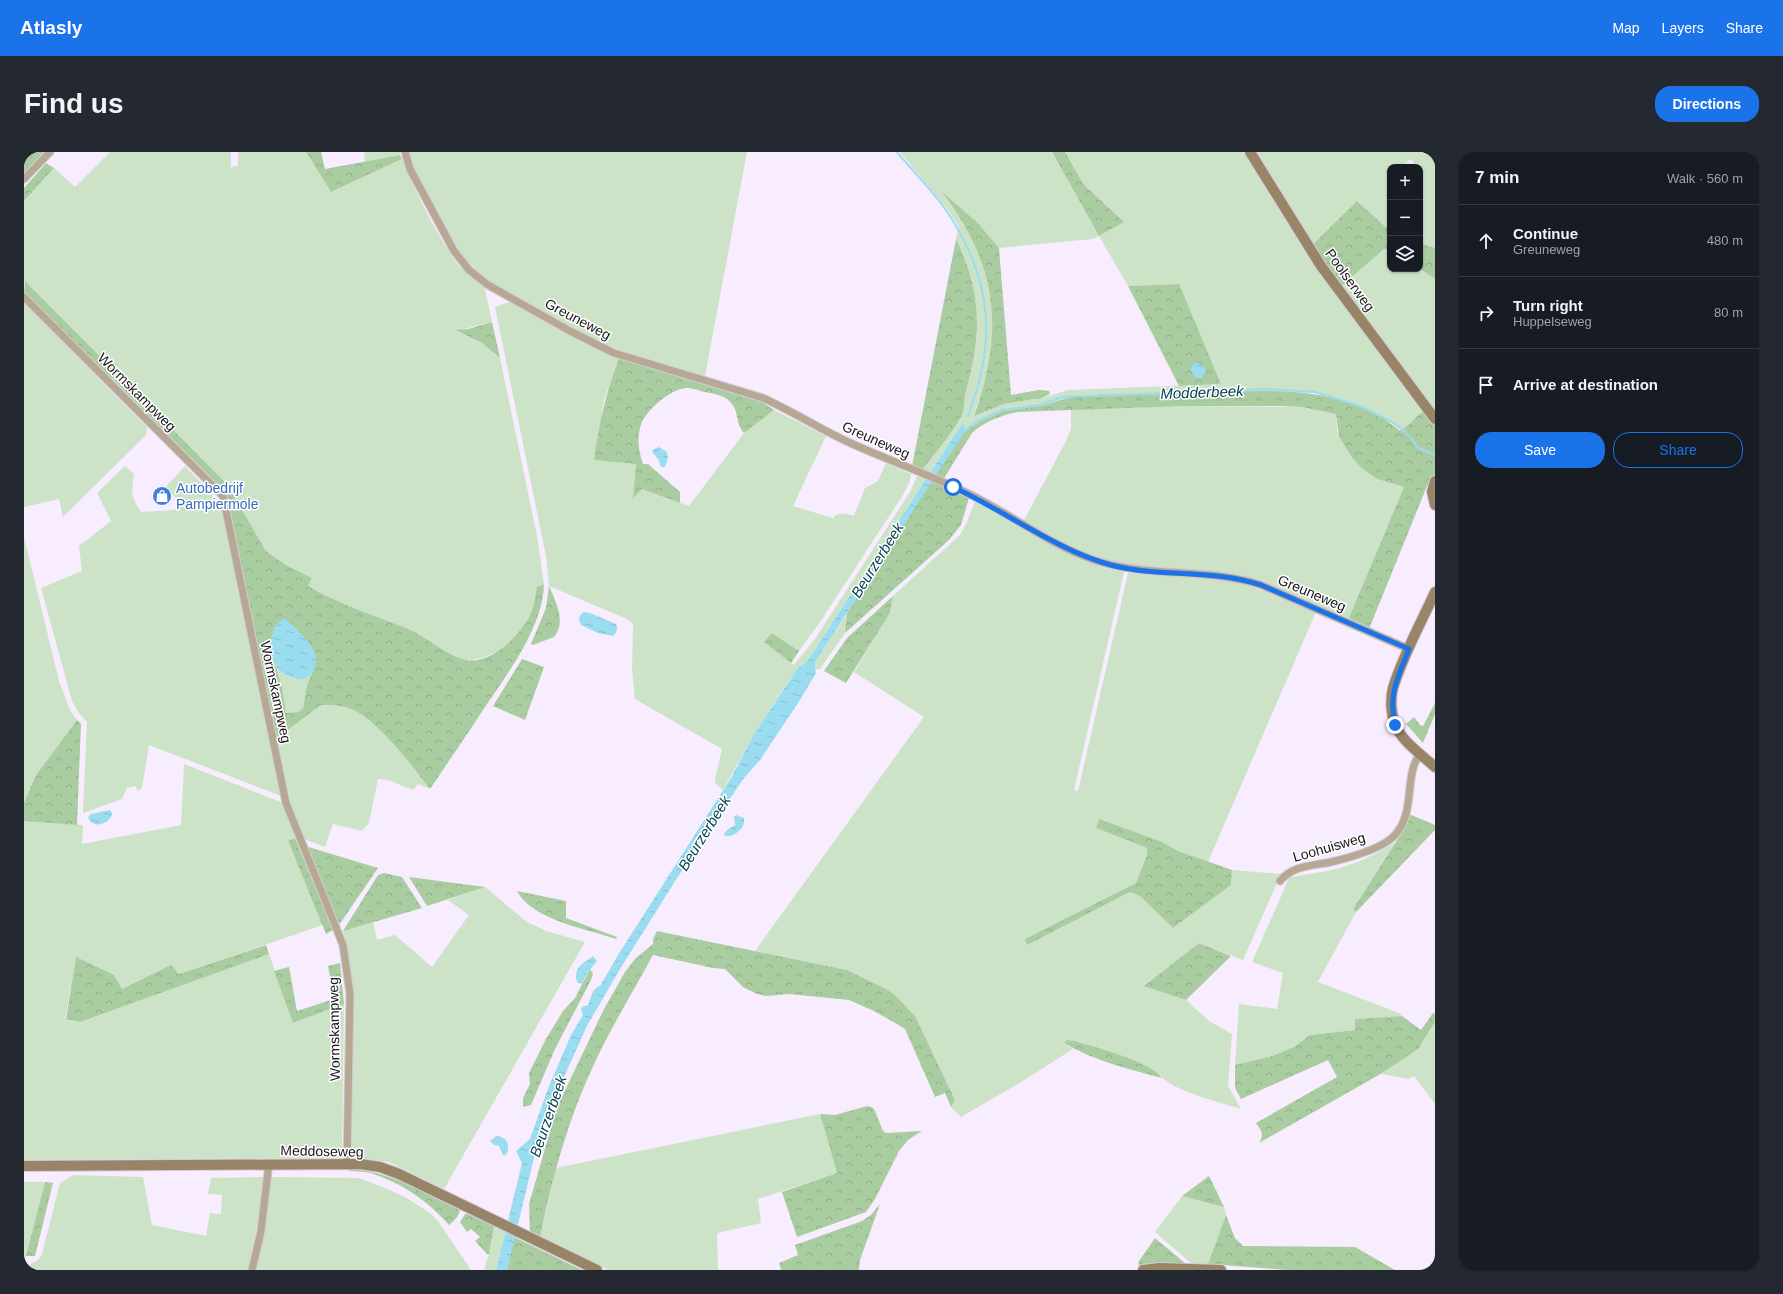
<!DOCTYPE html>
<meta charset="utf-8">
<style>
:root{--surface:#171b24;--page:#242831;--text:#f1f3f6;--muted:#9ea1a6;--line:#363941;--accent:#1a73e8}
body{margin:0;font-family:Arial,sans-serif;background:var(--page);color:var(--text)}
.controls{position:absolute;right:12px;top:12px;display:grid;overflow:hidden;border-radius:8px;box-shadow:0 1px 3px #0004}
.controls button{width:36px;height:36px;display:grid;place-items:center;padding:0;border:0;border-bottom:1px solid var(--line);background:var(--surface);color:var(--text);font:20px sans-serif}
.stop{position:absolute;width:12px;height:12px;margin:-9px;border:3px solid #1a73e8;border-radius:50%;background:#fff}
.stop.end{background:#1a73e8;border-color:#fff;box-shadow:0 1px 4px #0008}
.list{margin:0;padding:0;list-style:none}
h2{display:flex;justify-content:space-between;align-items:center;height:52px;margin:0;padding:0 16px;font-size:17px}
h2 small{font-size:13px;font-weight:400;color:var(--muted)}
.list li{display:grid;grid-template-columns:26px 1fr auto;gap:12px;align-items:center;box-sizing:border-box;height:72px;padding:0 16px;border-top:1px solid var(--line)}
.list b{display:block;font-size:15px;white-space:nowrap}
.list p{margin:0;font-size:13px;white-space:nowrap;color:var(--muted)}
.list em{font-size:13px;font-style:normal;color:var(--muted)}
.actions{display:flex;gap:8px;padding:12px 16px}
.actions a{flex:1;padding:9px 0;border:1px solid var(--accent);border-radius:16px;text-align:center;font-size:14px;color:var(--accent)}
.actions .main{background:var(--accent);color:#fff}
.icon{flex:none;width:22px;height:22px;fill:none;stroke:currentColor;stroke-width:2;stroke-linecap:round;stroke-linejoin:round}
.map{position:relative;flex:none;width:1411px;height:1118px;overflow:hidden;border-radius:16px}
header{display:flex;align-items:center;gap:24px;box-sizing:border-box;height:56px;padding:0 20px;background:var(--accent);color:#fff}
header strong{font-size:19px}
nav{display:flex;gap:22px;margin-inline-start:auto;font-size:14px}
.intro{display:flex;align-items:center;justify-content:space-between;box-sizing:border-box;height:96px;padding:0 24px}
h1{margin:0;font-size:28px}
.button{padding:10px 18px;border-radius:16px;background:var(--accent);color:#fff;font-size:14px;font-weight:700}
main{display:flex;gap:24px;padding:0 24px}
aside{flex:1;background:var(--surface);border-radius:16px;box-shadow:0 1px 3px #0004}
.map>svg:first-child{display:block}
.grass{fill:#cce3c7;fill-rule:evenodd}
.forest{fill:url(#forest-crowns);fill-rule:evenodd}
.water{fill:url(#water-ripples)}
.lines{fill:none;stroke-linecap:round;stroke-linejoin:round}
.stream{stroke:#9addf1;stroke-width:2}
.street-casing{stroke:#d4cada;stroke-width:9}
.secondary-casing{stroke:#d4cada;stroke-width:12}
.street{stroke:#b6a893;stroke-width:7}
.secondary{stroke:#988466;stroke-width:10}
.route{stroke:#1a73e8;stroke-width:5}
.labels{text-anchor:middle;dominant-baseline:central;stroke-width:3;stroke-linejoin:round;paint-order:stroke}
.street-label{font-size:14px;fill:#1a151c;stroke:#fff}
.shop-label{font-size:14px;fill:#366cbe;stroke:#fff;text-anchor:start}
.water-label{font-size:15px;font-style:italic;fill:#064351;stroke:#fff}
</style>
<header>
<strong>Atlasly</strong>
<nav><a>Map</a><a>Layers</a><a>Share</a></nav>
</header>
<div class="intro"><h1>Find us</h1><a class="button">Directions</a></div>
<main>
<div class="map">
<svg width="1411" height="1118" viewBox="0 0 1411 1118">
<defs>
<pattern id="forest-crowns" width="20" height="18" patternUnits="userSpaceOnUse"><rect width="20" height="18" fill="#a9cda1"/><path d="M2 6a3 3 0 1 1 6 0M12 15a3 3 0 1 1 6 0" fill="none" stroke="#91af8a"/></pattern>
<pattern id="water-ripples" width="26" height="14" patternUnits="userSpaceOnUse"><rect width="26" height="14" fill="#9addf1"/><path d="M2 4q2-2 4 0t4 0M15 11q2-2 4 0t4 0" fill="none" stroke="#84bdce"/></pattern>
</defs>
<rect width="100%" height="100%" fill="#f8edfe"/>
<g class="grass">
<path d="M86,0h121v15l7,-1v-14h68l25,40 71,-33c15,36 32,71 54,103 7,10 25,18 29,27l7,33 -36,9 26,12 18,15 37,178 7,48 -3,1c-4,10 -7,22 -12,32 -13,24 -38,45 -66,43l-84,-41 -45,-19 -26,-14 4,-8 -26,-13 -20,-14 -39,-67 -202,-203 -1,1v-81l30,-33 21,19z"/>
<path d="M340,0h36v3l-35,7z"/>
<path d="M384,0h339l-42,224c-31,-10 -64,-17 -94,-29 -47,-19 -91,-48 -134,-73l-13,-12 -48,-85z"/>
<path d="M876,0h152l47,84 25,-14 -40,-37 -19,-33h178l13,20 170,238c-10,5 -15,15 -25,21l-11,-9 -39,-19 -36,-10 -58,-2 -187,6 -30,9 -37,5 -24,11 -15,10 -2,-8 -32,49 -8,-3c12,-15 32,-39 40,-55 3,-7 2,-16 4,-24 16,-56 16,-99 -10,-152l3,-12 -11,-17zM920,43l34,28 21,25 94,-9 6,-3 29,50 50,-2 43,100 -153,6 -26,8 -38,6 -30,11c5,-18 13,-36 16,-55 10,-63 -8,-115 -46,-165z"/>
<path d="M1228,0h183v96l-15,-5v-76h-6l2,-2 -6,-6 -8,8h-12v64l-33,-30 -43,42 -4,2z"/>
<path d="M1360,97l6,1v19h30l15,10v137l-96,-128z"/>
<path d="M486,150l60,34 49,22 -15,42 -9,60 41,4 -2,35 8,-10 47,17 55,-73 30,-23 52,26 -33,70 40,12c6,-7 12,-4 21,-2l11,-28 13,-7 8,-18 25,11 -1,7 -7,14 -81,124 -23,32 -27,-18 -7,9 29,23 21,-26 95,-147 7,-16 9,3 -118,181 -11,9 -11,16 -32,49 -31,56 -8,-7v-4l7,-30 -87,-50 -3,-29 1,-46 -6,-5 -78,-33 -3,-30 -51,-249z"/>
<path d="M0,151l123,124 -1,8 -83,82 -4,-18 -35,8z"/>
<path d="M1158,254l119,1 35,7 1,16 2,7 14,22 24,20 27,8 -56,133 -90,-38 -161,-20 -74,-40 44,-83 4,-10v-20z"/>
<path d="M101,314l9,8c-3,17 -3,24 7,38l33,-2 7,-8 -16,-14 20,-22 25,26 11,14 60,290 -132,-51 -7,43 -4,3 -3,-5 -8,2 -5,11 -39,14 4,-91 -9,-10 -6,-11 -31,-113 41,-17 -3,-25 32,-25 -14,-28z"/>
<path d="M951,349l105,59 28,9 16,3 -50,218 4,1 50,-218 96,6 18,4 74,29 -108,250 -30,-11 -18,-10 -61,-22 -3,9 51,20v7l-11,28 -61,31 -48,31 103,-53 10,4 33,32 58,-43 1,-15 49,4 -38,86 -44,-17 -54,42 41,15 23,21 23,13 -4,51 13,24c-18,-6 -73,-19 -81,-35 -29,-19 -62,-25 -96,-31l9,6 -47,30 -65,38 -10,-10 4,-7 -40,-84 -20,-21 -48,-25 -92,-19 169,-234 -70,-45 36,-59 3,-17 67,-61 7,-13z"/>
<path d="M0,385l35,144 11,29 7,10 -41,55 -12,28z"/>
<path d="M823,461l-2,20 -25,36h-4l-1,-7z"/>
<path d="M254,518c12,9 20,13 33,5l-4,10 -4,23 -5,4 -12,1z"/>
<path d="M297,553c11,0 20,0 30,4 26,10 62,58 79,80l-12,-5 -5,6 -25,-10 -10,-1 -9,44 -7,8 -29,-7 -8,23 -21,-8 -13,-34 -14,-67z"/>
<path d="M160,612l99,39 12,35 -7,4 35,83 -144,49 -8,-9 -49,24 -8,-14 -38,-17 -11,61 15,3 189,-68 24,69 51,-19 -2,154 -318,2v-339l59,4 -1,19 99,-19z"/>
<path d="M1371,690l-42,67 3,3 -38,70 81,31 3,3 -47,3v11l-45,5 -16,12 -22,9 -37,9 4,-61 38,5 6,-36 -31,-11 37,-84c14,-4 29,-5 43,-8 24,-6 43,-15 63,-28z"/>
<path d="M461,735l42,35 19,9 39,11 -141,247 -55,-27 -37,-4 -2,-4 1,-145 -8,-78 30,-9 4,18 18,-5 37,32 37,-52 -21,-15z"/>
<path d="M1411,870v82l-21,-28 -5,3 -27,-5 40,-30z"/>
<path d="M796,962l17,59 -79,26 3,24 -44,10 1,37h-110l-68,-32 16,-70z"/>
<path d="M49,1023l70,2 9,48 54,11 4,-23 11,1 1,-19 -14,-1 3,-16 53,-1 -6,45 -10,48h-224v-2l14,-8 4,-6 18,-71z"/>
<path d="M246,1025l89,1 26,10 20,9 25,16 8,8 33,49h-218z"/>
<path d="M0,1030h21l-19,74 -2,1z"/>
<path d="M1158,1044l42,11 2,8 -18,49h-16l-37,-32z"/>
<path d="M470,1074l11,6 -9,38h-12l5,-16z"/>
</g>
<g class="forest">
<path d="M0,0h20l-20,22z"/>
<path d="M282,0h15l4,17 75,-14 2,4 -71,33z"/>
<path d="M1028,0h13l19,33 40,37 -25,14z"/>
<path d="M22,11l8,5 -30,33v-13z"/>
<path d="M918,40l36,31 21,25 12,147 28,-5 10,1 1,3 -8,4 -38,6 -30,12c31,-86 24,-150 -32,-224z"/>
<path d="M1333,49l33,30v19l-6,-1 -45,39 -29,-43 4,-2z"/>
<path d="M932,87c26,53 26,96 10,152 -2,8 -1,17 -4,24 -8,16 -28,40 -40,55l-10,-4z"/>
<path d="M1396,91l15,5v31l-15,-10z"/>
<path d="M1,129l202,203 39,67 20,14 26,13 -4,8c31,18 64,29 98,42 19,8 36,24 56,31 26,9 56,-22 67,-42 5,-9 6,-20 8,-30l7,-3c-1,44 -37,90 -61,126 -17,26 -35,52 -53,79 -17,-22 -53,-70 -79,-80 -10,-4 -19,-4 -30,-4l-44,33 -12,-44 -37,-197 -115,-118 -7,-3 -82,-83zM246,487l45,26 -8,20 -4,23 -5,4 -12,1 -4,-25 -10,-36z"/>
<path d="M1155,132l42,100 -42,2 -51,-100z"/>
<path d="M468,170l8,36 -18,-15 -27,-13 13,-1z"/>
<path d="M595,206l126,38 17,6 12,8 -30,23c-10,-11 -3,-23 -17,-34 -6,-4 -15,-6 -23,-7 -6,-2 -12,-4 -18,-4 -16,1 -43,24 -46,40 -3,13 -1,24 3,36h5l32,28v11l-38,-14 -9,10 3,-35 -42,-4c5,-36 12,-68 25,-102z"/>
<path d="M1233,239c51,0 103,5 143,40 11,-6 16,-16 26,-21l9,12v51l-3,10 -5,3 -6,15 -52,128 -21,-9 56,-133 -27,-8 -14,-10 -10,-10 -14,-22 -3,-23 -35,-7 -21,-1h-98l-165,6c-17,4 -32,9 -45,21l-29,47 -8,-4 29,-44 15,-10 24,-11 37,-5 31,-9z"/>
<path d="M907,329l38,17 -8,27 -12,15 -104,93 2,-20z"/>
<path d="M525,434c6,14 18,36 5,51l-21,8 -2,-1 15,-36z"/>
<path d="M869,444l-3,17 -44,70 -22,-12 23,-33z"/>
<path d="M748,481l27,18 -8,12 -27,-21z"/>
<path d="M498,507l22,8 -19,53 -32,-14z"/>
<path d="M1411,551v11l-12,29 -17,-19 8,-7 6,8 3,1z"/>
<path d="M53,568l4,4 -4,101 -53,-4v-18l12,-28z"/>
<path d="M1385,662l26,11v5l-79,82 -3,-3 49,-77z"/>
<path d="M1075,667l61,22 18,10 54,19 -1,15 -58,43 -33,-32 -10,-4 -103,53 -2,-6 111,-56 11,-28v-7l-51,-20z"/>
<path d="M271,686l38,92 -7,4 -38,-93z"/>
<path d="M281,694l73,22 -39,57z"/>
<path d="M360,721l18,4 20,31 -79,23 35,-56z"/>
<path d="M385,725l76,10 -58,19z"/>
<path d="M493,739l49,10v17l51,19 -1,2c-29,-10 -84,-19 -99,-48z"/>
<path d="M633,779l190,39 39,19 9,6 20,21 40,84 -4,7 -6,-14 -10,4 -30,-68 -8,-5 -23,-13 -25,-11 -60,-6 -23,2 -9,-2 -14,-7 -18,-18 -12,-1 -60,-13c-19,35 -40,69 -57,105 -27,56 -44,117 -56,178l-10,-5 -1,-29 28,-97 46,-96 22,-39 10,-13 18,-15v-5z"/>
<path d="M1175,791l32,13 -45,44 -42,-14z"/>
<path d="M242,793l3,9 -189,68 -14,-3 10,-62 38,18 8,14 49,-24 8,9z"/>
<path d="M316,811l4,41 -51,19 -19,-52 15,-4 8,44 37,-12 -6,-33z"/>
<path d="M566,817l3,5 -2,6 -36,69 -24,56 -8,2v-9l7,-14 -1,-11 17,-34 17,-28 12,-13z"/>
<path d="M1409,861l2,1v8l-16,26 -35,24 -125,71c6,-8 2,-13 -3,-20l81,-46 -9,-17 -87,39 -6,-11v-23l37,-9 22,-9 16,-12 45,-5v-11l47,-3 19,14z"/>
<path d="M1043,888l7,1c18,5 81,22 88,37 -33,-9 -68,-17 -98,-35z"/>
<path d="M843,954l4,1 3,2 9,22 3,2 36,-2 -14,9 -9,11 -24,48 -9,13 -69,25 -15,-45 55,-19 -17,-59 15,1z"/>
<path d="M325,1017c40,2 76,23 111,41 -1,6 -6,11 -11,15 -20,-23 -48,-43 -79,-52 -6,-2 -14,-1 -21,-2z"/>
<path d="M1185,1024l15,31 -42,-11z"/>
<path d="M21,1030l8,1 -18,73h-9z"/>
<path d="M856,1052l-20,56 -1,10h-78l-2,-7 19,-8 -3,-10 67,-24 9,-6z"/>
<path d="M441,1062h3l26,12 -5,28h-2l-12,-13 5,-4 -9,-8 -4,3 -7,-10z"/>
<path d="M1202,1063l9,23 8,8 112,1 40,23h-108l-79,-6z"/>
<path d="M490,1085l68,33h-75z"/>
<path d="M1131,1086l30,25 -47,2 1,-4z"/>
</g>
<g class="water">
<path d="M1173,210l7,5 2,4 -4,7h-5l-6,-7v-5z"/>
<path d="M938,272l3,1 -1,7 -149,230 1,11 -16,27 -40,60 -16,18 -50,73 -74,118 -33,57 -27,60 -17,43 -9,29 -27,112h-11l26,-107 -6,-12 14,-12 19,-53 22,-51 12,-20 -2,-5 1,-3 6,-2c4,-8 3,-16 12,-19l18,-31 113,-177 23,-44 43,-65 11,-9z"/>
<path d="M635,295l8,5 1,6 -3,9h-4l-3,-8 -6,-7 2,-3z"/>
<path d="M560,460l6,1 26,11c2,6 1,8 -3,12l-15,-3 -17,-8 -2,-6 2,-5z"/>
<path d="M261,467c12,9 28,24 31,40 0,4 -1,8 -3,12 -8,15 -24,7 -35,-1 -8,-17 -12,-36 3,-50z"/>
<path d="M86,658l2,3c-1,11 -20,17 -24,4l3,-3z"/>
<path d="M712,663l8,3c2,10 -9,19 -19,18l-1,-2 3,-4 8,-5 -1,-8z"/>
<path d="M569,804l4,5 -11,14 -4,9 -5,-2c-4,-14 5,-18 16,-26z"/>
<path d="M472,984c11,1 15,9 10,19h-3l-4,-9 -5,-1 -4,-4z"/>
</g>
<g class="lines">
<g class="stream">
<path d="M873,0c20,24 44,47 59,74 38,64 38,122 12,190"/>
<path d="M939,280l15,-11 24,-11 37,-5 23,-8 205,-8 48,3 45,14 30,15 10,6 13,13 4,7 18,8"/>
</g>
<defs>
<g id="street">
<path d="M381,0l5,17 44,82 15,19 19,15 82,46 44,22 149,45c29,13 55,30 83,43 43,20 89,35 131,57 39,20 76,48 117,62 54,18 112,7 167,25l148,64"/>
<path d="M0,27l26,-27"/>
<path d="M0,145l199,199 63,307 57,142 7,49 -3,170"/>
<path d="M1256,729c13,-16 32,-15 51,-19 17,-4 49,-13 62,-25 24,-23 10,-61 27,-83"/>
<path d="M228,1118l9,-39 8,-68"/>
</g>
<g id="secondary">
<path d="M1226,0l71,114 114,153"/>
<path d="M1411,329l-3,11 3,13"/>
<path d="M1411,440c-14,31 -32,63 -42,96 -3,11 -2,26 2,36 6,17 27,31 40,43"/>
<path d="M0,1014l336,-2 20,3 19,7 198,96"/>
<path d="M1119,1118l17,-2 61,2"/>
</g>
</defs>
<use href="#street" class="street-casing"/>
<use href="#secondary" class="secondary-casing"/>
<use href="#street" class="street"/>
<use href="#secondary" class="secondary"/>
</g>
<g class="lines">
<path class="route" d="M929,335c52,24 103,63 158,78 50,13 98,3 150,20l148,64c-11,28 -21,45 -14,76"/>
</g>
<defs>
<symbol id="shop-disc" viewBox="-11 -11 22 22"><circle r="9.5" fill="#3f7fe0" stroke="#fff"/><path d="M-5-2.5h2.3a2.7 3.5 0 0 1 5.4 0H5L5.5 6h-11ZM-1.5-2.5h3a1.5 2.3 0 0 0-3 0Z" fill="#fff"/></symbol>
</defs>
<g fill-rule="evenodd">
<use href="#shop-disc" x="127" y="333" width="22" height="22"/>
</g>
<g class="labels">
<g class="street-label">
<text transform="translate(1326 128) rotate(54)">Poolserweg</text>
<text transform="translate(554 167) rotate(28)">Greuneweg</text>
<text transform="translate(113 240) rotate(45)">Wormskampweg</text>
<text transform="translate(852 288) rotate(24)">Greuneweg</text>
<text transform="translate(1288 441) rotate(23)">Greuneweg</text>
<text transform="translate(252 540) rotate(78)">Wormskampweg</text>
<text transform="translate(1305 695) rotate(-16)">Loohuisweg</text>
<text transform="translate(310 877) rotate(-91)">Wormskampweg</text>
<text transform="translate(298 999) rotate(1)">Meddoseweg</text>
</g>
<g class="shop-label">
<text x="152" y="336">Autobedrijf<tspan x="152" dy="16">Pampiermole</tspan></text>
</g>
<g class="water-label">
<text transform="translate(1178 240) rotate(-2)">Modderbeek</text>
<text transform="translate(853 408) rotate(-58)">Beurzerbeek</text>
<text transform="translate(680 681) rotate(-58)">Beurzerbeek</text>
<text transform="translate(524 964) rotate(-71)">Beurzerbeek</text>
</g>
</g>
</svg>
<div class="controls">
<button>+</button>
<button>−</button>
<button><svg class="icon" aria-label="layers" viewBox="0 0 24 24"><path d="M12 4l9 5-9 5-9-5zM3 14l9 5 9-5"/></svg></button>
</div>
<div class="stop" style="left:929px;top:335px"></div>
<div class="stop end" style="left:1371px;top:573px"></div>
</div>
<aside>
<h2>7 min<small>Walk · 560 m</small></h2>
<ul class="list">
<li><svg class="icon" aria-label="ahead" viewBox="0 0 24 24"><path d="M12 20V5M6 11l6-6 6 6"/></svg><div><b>Continue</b><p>Greuneweg</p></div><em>480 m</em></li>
<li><svg class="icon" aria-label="right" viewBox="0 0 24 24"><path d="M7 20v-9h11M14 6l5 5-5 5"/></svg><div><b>Turn right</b><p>Huppelseweg</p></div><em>80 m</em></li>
<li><svg class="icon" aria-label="arrive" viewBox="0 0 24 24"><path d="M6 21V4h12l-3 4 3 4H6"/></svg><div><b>Arrive at destination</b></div></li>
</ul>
<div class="actions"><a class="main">Save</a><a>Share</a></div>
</aside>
</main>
